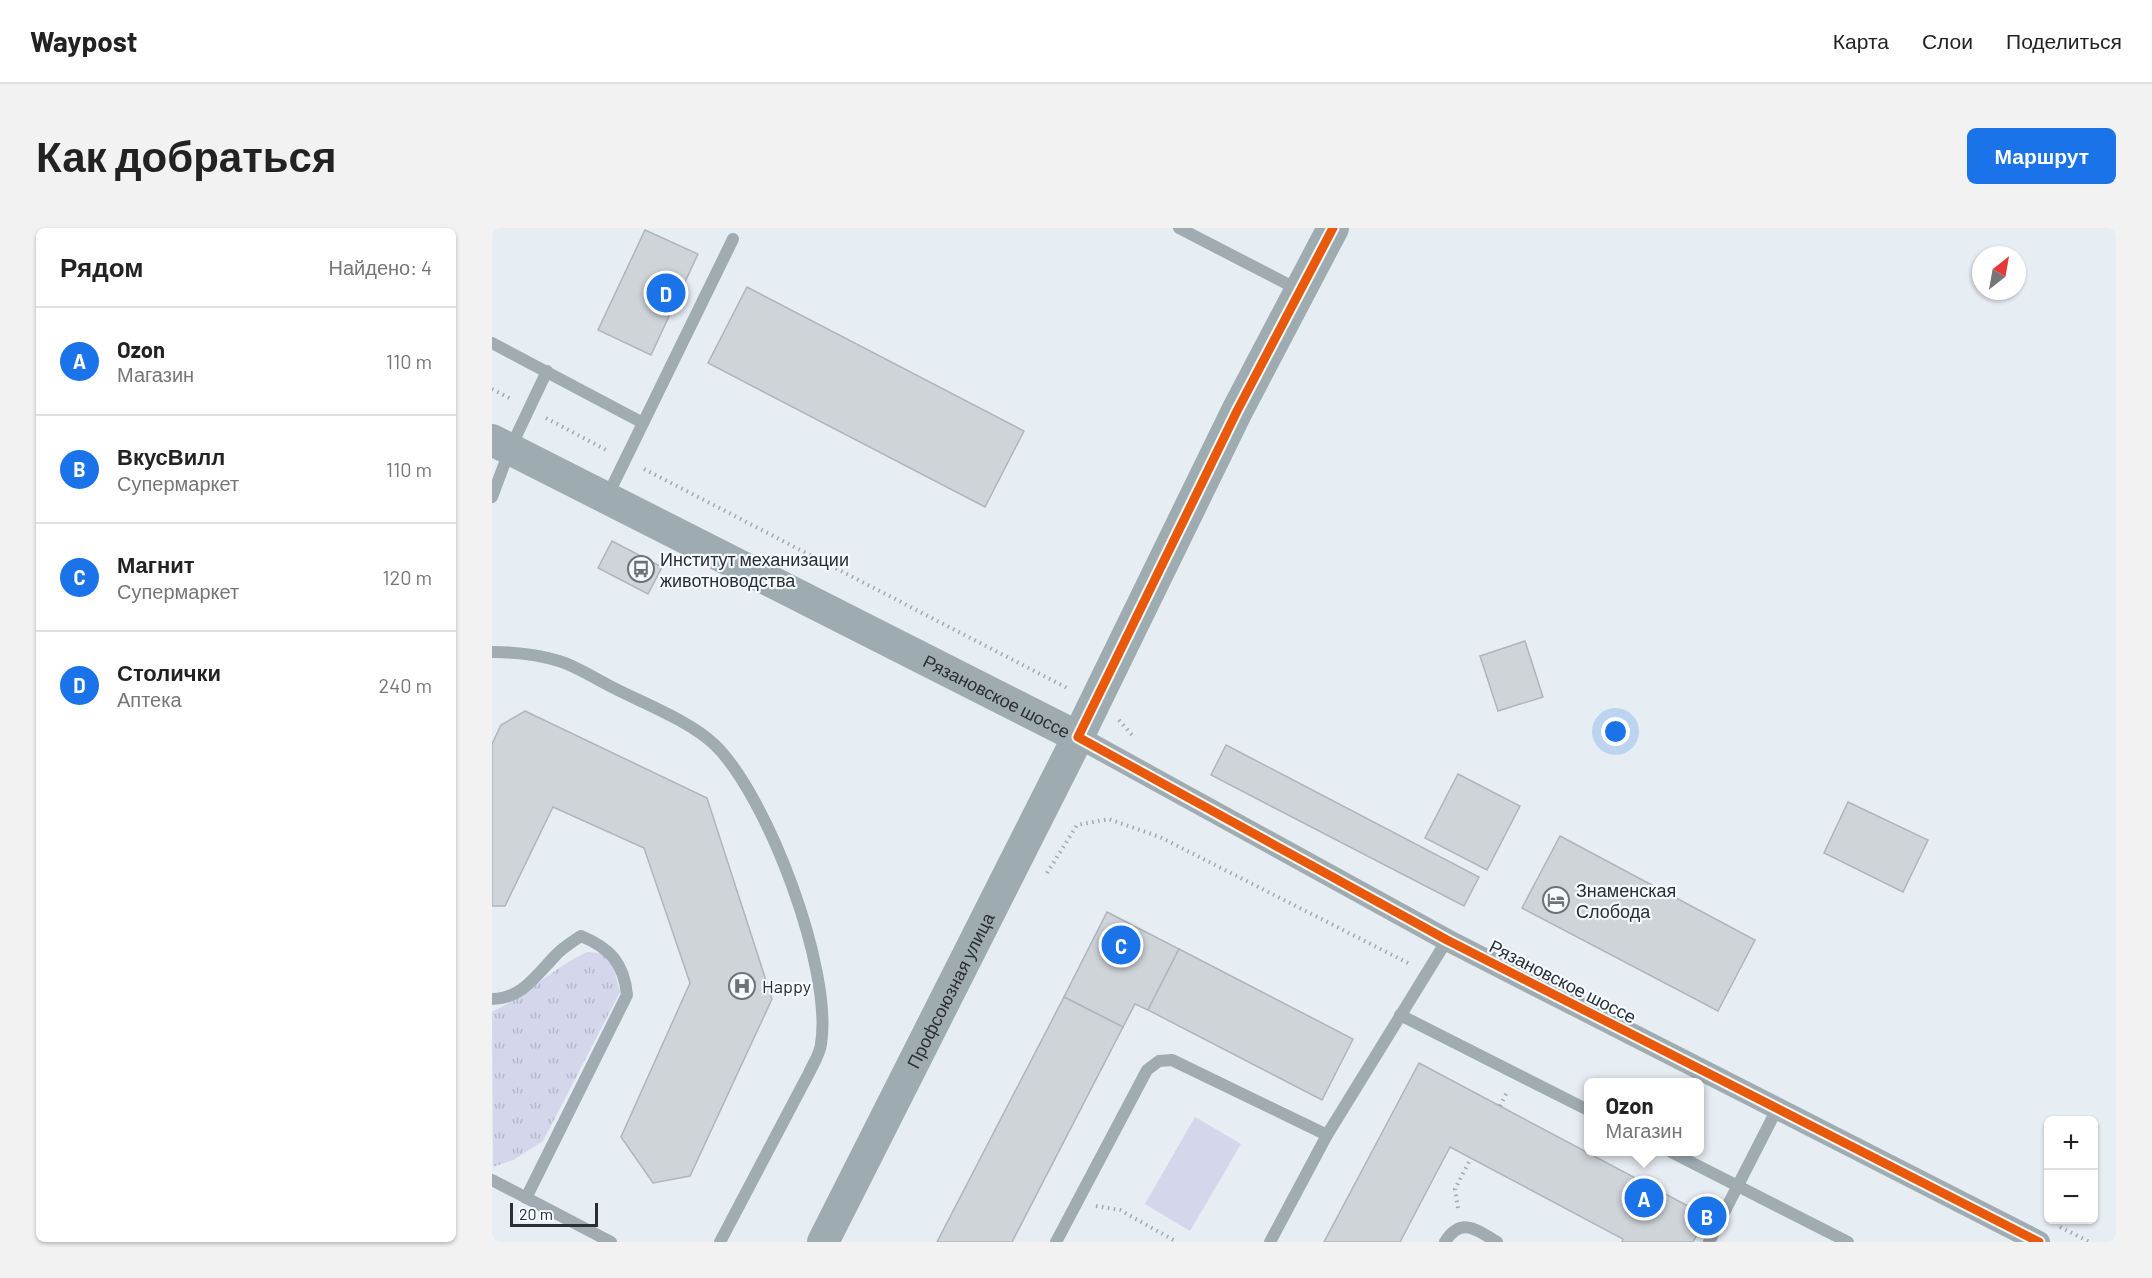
<!DOCTYPE html>
<html lang="ru">
<meta charset="utf-8">
<style>
:root{--surface:#fff;--page:#f2f2f2;--text:#222;--muted:#767676;--line:#e0e0e0;--accent:#1a73e8}
body{margin:0;font-family:Barlow,sans-serif;background:var(--page);color:var(--text)}
.controls{position:absolute;right:18px;bottom:18px;display:grid;overflow:hidden;border-radius:9px;box-shadow:0 2px 4px #0004}
.controls button{width:54px;height:54px;display:grid;place-items:center;padding:0;border:0;border-bottom:2px solid var(--line);background:var(--surface);color:var(--text);font:30px sans-serif}
.compass{position:absolute;left:1480px;top:18px;width:54px;height:54px;border-radius:50%;background:var(--surface);box-shadow:0 2px 4px #0004;rotate:31deg}
.scale{position:absolute;left:18px;bottom:15px;width:88px;box-sizing:border-box;padding-left:6px;border:3px solid #2a2f33;border-top:0;font-size:16px;line-height:21px;white-space:nowrap;color:#2a2f33;-webkit-text-stroke:4px #f4fafe;paint-order:stroke}
.you{position:absolute;left:1124px;top:504px;width:21px;height:21px;margin:-15px;border:4px solid #fff;border-radius:50%;background:#1a73e8;box-shadow:0 0 0 9px #1a73e833}
.badge{display:grid;place-items:center;width:39px;height:39px;border-radius:50%;background:var(--accent);color:#fff;font-size:20px;font-weight:700}
.pin{position:absolute;translate:-50% -50%;border:3px solid #fff;box-shadow:0 2px 6px #0006}
.popup{position:absolute;left:1092px;top:850px;width:120px;height:78px;box-sizing:border-box;display:grid;place-content:center;border-radius:9px;background:var(--surface);filter:drop-shadow(0 2px 4px #0005);font-size:20px;white-space:nowrap;color:var(--muted)}
.popup b{font-size:22px;color:var(--text)}
.popup::after{content:'';position:absolute;left:50%;top:100%;margin-left:-12px;border:12px solid transparent;border-top-color:var(--surface)}
.list{margin:0;padding:0;list-style:none}
h2{display:flex;justify-content:space-between;align-items:center;height:78px;margin:0;padding:0 24px;font-size:26px}
h2 small{font-size:20px;font-weight:400;color:var(--muted)}
.list li{display:grid;grid-template-columns:39px 1fr auto;gap:18px;align-items:center;box-sizing:border-box;height:108px;padding:0 24px;border-top:2px solid var(--line)}
.list b{display:block;font-size:22px;white-space:nowrap}
.list p{margin:0;font-size:20px;white-space:nowrap;color:var(--muted)}
.list em{font-size:20px;font-style:normal;color:var(--muted)}
.map{position:relative;flex:none;width:1624px;height:1014px;overflow:hidden;border-radius:9px}
header{display:flex;align-items:center;gap:36px;box-sizing:border-box;height:84px;padding:0 30px;background:var(--surface);border-bottom:2px solid var(--line)}
header strong{font-size:28px}
nav{display:flex;gap:33px;margin-inline-start:auto;font-size:21px}
.intro{display:flex;align-items:center;justify-content:space-between;box-sizing:border-box;height:144px;padding:0 36px}
h1{margin:0;font-size:42px}
.button{padding:15px 27px;border-radius:9px;background:var(--accent);color:#fff;font-size:21px;font-weight:700}
main{display:flex;gap:36px;padding:0 36px}
aside{flex:1;background:var(--surface);border-radius:9px;box-shadow:0 2px 4px #0004}
.map>svg:first-child{display:block}
.grass{fill:#d4d6eb}
.park{fill:url(#park-tufts)}
.building{fill:#cfd4d9;stroke:#b0b5ba;stroke-width:1.5}
.lines{fill:none;stroke-linecap:round;stroke-linejoin:round}
.path{stroke:#a1abaf;stroke-width:4;stroke-dasharray:1.5 4.5;stroke-linecap:butt}
.lane{stroke:#a0acb2;stroke-width:12}
.street{stroke:#a0acb2;stroke-width:22}
.secondary{stroke:#9eacb1;stroke-width:32}
.cycleway-casing{stroke:#f4fafe;stroke-width:13}
.cycleway{stroke:#e8590c;stroke-width:9}
.labels{text-anchor:middle;dominant-baseline:central;stroke-width:4.5;stroke-linejoin:round;paint-order:stroke}
.poi-label{font-size:18px;fill:#2a2f33;stroke:#f4fafe;text-anchor:start}
.street-label{font-size:18px;fill:#2a2f33;stroke:#f4fafe}
</style>
<header>
<strong>Waypost</strong>
<nav><a>Карта</a><a>Слои</a><a>Поделиться</a></nav>
</header>
<div class="intro"><h1>Как добраться</h1><a class="button">Маршрут</a></div>
<main>
<aside>
<h2>Рядом<small>Найдено: 4</small></h2>
<ul class="list">
<li><span class="badge">A</span><div><b>Ozon</b><p>Магазин</p></div><em>110 m</em></li>
<li><span class="badge">B</span><div><b>ВкусВилл</b><p>Супермаркет</p></div><em>110 m</em></li>
<li><span class="badge">C</span><div><b>Магнит</b><p>Супермаркет</p></div><em>120 m</em></li>
<li><span class="badge">D</span><div><b>Столички</b><p>Аптека</p></div><em>240 m</em></li>
</ul>
</aside>
<div class="map">
<svg width="1624" height="1014" viewBox="0 0 1624 1014">
<defs>
<pattern id="park-tufts" width="24" height="20" patternUnits="userSpaceOnUse" patternTransform="scale(1.5)"><rect width="24" height="20" fill="#d4d6eb"/><path d="M3 7l-1-3M5 7V3M7 7l1-3M15 17l-1-3M17 17v-4M19 17l1-3" fill="none" stroke="#b6b8ca"/></pattern>
</defs>
<rect width="100%" height="100%" fill="#e6edf3"/>
<path class="grass" d="M703,889l46,27 -51,87 -45,-27z"/>
<path class="park" d="M95,724l23,2 10,38 -77,149 -30,19 -20,7 -1,-155c35,-16 60,-44 95,-60z"/>
<g class="building">
<path d="M153,2l53,24 -47,101 -53,-25z"/>
<path d="M255,59l277,144 -39,76 -277,-144z"/>
<path d="M120,313l50,26 -14,27 -50,-26z"/>
<path d="M1033,413l18,56 -45,14 -18,-55z"/>
<path d="M33,483l182,87 65,201 -82,177 -37,7 -32,-46 69,-154 -46,-135 -91,-41 -48,99h-13v-162l9,-19z"/>
<path d="M734,517l253,132 -15,29 -253,-131z"/>
<path d="M966,546l62,32 -33,64 -62,-32z"/>
<path d="M1356,574l80,38 -25,52 -79,-39z"/>
<path d="M1068,608l195,104 -37,71 -196,-103z"/>
<path d="M615,684l72,37 -31,61 -13,-6 -12,23 -59,-30z"/>
<path d="M687,721l174,90 -31,61 -174,-90z"/>
<path d="M572,769l59,30 -111,215h-75z"/>
<path d="M927,835l288,153 -14,26h-71l1,-3 -173,-92 -50,95h-76z"/>
</g>
<g class="lines">
<g class="path">
<path d="M0,161l21,11"/>
<path d="M54,190l62,33"/>
<path d="M152,241l425,220"/>
<path d="M627,492l13,15"/>
<path d="M555,645l30,-48 32,-6 51,18 250,127"/>
<path d="M1008,878l8,-16"/>
<path d="M604,978l24,4 57,32"/>
<path d="M966,980l-3,-19 16,-31"/>
<path d="M1568,999l30,15"/>
</g>
<g class="lane">
<path d="M687,0l120,62"/>
<path d="M0,115l151,80"/>
<path d="M0,269l18,-48 37,-78"/>
<path d="M114,271l127,-260"/>
<path d="M0,424c23,0 45,2 67,9 17,5 33,16 49,24 32,17 81,35 107,60 53,52 118,225 106,299 -1,10 -8,20 -12,29l-89,169"/>
<path d="M0,771c29,0 44,-23 63,-43 7,-8 17,-14 26,-20 29,12 43,27 46,59l-101,203"/>
<path d="M908,787l188,95"/>
<path d="M1179,924l177,90"/>
<path d="M0,952l119,62"/>
<path d="M564,1014l91,-172 12,-9 13,-1 155,75"/>
<path d="M778,1014l57,-107 120,-195"/>
<path d="M953,1014c16,-26 32,-12 52,0"/>
<path d="M1217,1014l68,-133"/>
</g>
<path class="street" d="M586,509l369,203 592,302"/>
<g class="secondary">
<path id="s1" d="M0,212l586,297"/>
<path id="s2" d="M331,1014l255,-505 159,-326 96,-183"/>
</g>
<defs>
<path id="cycleway" d="M841,0l-96,183 -159,326 369,203 592,302"/>
</defs>
<use href="#cycleway" class="cycleway-casing"/>
<use href="#cycleway" class="cycleway"/>
</g>
<defs>
<symbol id="bus-ring" viewBox="-11 -11 22 22"><circle r="9.5" fill="#f4fafe" stroke="#6c7276" stroke-width="1.5"/><path d="M-5-6H5V4H4V6H2V4H-2V6H-4V4H-5ZM-3.5-4V0h7V-4ZM-3.5 1.2v1.5H-2V1.2ZM2 1.2v1.5H3.5V1.2Z" fill="#6c7276"/></symbol>
<symbol id="hotel-ring" viewBox="-11 -11 22 22"><circle r="9.5" fill="#f4fafe" stroke="#6c7276" stroke-width="1.5"/><path d="M-6-4.5h1.5V1H6V5H4.5V3h-9V5H-6ZM-4 0a1.8 1.8 0 1 1 3.6 0ZM.5 0V-2.5h3Q6-2.5 6 0Z" fill="#6c7276"/></symbol>
<symbol id="hospital-ring" viewBox="-11 -11 22 22"><circle r="9.5" fill="#f4fafe" stroke="#6c7276" stroke-width="1.5"/><path d="M-5-5h3v3.5h4V-5h3V5h-3V1.5h-4V5h-3Z" fill="#6c7276"/></symbol>
</defs>
<g fill-rule="evenodd">
<use href="#bus-ring" x="134" y="326" width="30" height="30"/>
<use href="#hotel-ring" x="1049" y="657" width="30" height="30"/>
<use href="#hospital-ring" x="235" y="743" width="30" height="30"/>
</g>
<g class="labels">
<g class="poi-label">
<text x="168" y="331">Институт механизации<tspan x="168" dy="21">животноводства</tspan></text>
<text x="1084" y="662">Знаменская<tspan x="1084" dy="21">Слобода</tspan></text>
<text x="270" y="758">Happy</text>
</g>
<g class="street-label">
<text stroke="none"><textPath href="#s1" startOffset="566">Рязановское шоссе</textPath></text>
<text transform="translate(1071 753) rotate(27)">Рязановское шоссе</text>
<text stroke="none"><textPath href="#s2" startOffset="282">Профсоюзная улица</textPath></text>
</g>
</g>
</svg>
<div class="controls">
<button>+</button>
<button>−</button>
</div>
<svg class="compass" viewBox="-18 -18 36 36"><path d="M0-13l5 13h-10z" fill="#e53935"/><path d="M0 13l5-13h-10z" fill="#767676"/></svg>
<div class="scale">20 m</div>
<div class="you"></div>
<div class="pin badge" style="left:1152px;top:970px">A</div>
<div class="popup"><b>Ozon</b>Магазин</div>
<div class="pin badge" style="left:1215px;top:988px">B</div>
<div class="pin badge" style="left:629px;top:717px">C</div>
<div class="pin badge" style="left:174px;top:65px">D</div>
</div>
</main>
